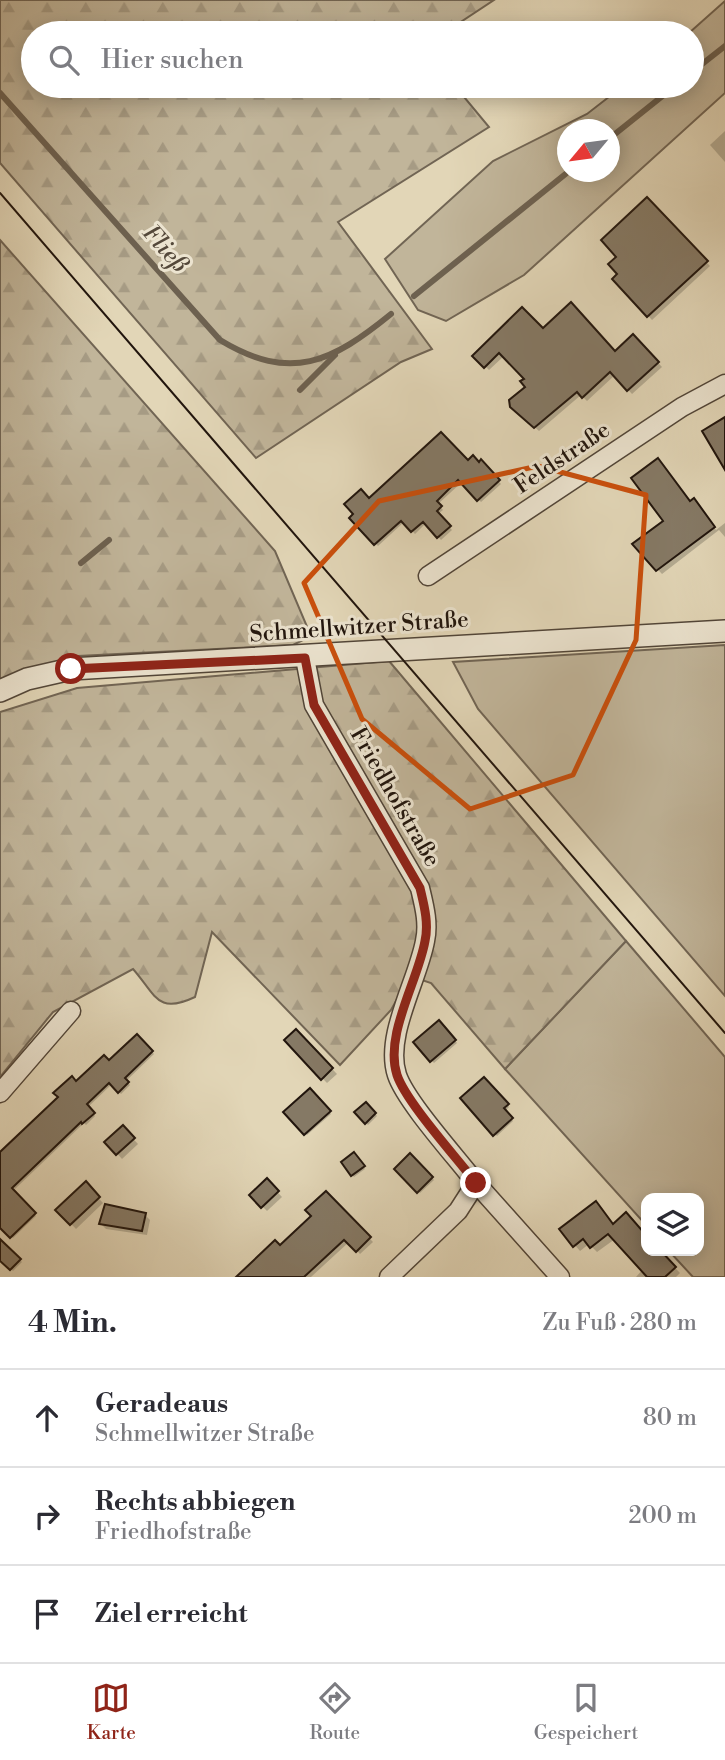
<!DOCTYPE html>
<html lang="de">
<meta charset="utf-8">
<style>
:root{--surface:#fff;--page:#f7f7f7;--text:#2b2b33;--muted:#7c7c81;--line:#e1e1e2;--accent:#8f2418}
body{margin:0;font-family:"Libre Bodoni",serif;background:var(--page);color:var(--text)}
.controls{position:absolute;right:21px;bottom:21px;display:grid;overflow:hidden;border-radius:14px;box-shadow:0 4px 18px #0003}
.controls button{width:63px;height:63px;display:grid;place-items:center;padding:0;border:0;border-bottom:2px solid var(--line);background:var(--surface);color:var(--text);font:35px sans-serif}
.compass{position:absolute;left:557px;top:119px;width:63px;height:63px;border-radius:50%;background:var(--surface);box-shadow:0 4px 18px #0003;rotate:241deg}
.stop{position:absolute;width:21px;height:21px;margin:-16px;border:5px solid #8f2418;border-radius:50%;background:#fff}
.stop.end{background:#8f2418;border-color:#fff;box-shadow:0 2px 7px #0008}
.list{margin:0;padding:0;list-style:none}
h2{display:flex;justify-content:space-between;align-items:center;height:91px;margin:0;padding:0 28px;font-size:30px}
h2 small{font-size:23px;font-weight:400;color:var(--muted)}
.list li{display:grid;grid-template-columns:46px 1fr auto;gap:21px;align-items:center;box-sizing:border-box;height:98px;padding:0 28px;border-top:2px solid var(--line)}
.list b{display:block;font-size:26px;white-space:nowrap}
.list p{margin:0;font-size:23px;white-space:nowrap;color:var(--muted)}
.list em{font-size:23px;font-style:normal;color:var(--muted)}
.icon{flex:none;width:38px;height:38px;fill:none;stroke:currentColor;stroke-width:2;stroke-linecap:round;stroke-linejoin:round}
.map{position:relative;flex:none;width:725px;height:1277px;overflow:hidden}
.search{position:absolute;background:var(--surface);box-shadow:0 4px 18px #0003;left:21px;right:21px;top:21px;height:77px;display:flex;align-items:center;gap:18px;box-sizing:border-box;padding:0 24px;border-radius:38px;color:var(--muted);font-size:26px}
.sheet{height:385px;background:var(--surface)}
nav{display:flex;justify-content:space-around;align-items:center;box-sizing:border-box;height:98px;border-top:2px solid var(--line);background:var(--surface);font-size:19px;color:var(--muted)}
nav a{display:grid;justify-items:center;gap:4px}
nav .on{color:var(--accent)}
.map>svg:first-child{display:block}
.green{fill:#c1b59a;stroke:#716554;stroke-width:2;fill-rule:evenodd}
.forest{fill:url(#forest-firs);stroke:#716554;stroke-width:2}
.shadow{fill:#0003}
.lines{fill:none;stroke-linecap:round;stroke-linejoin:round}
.stream{stroke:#6d6150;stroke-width:6}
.building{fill:#857965;stroke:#21150d;stroke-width:2}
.minor-casing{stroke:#514538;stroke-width:21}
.tertiary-casing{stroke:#514538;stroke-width:24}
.minor{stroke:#ece4d0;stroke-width:18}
.tertiary{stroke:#ece4d0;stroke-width:21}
.tram{stroke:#21150d;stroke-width:2}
.route{stroke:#8f2418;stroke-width:9}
.marked{fill:none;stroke:#ca4f0c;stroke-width:5;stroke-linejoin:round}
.labels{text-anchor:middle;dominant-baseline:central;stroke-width:6;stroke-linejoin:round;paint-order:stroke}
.street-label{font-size:23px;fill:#21150d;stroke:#ece4d0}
.water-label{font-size:24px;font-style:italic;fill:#54483a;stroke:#ece4d0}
</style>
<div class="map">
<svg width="725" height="1277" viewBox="0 0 725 1277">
<defs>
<pattern id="forest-firs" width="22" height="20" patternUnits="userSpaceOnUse" patternTransform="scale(1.75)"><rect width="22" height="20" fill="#c1b59a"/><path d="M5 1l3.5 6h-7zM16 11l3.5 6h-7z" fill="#a69b84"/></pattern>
</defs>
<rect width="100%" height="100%" fill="#e2d6b7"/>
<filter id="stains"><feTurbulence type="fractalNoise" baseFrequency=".00286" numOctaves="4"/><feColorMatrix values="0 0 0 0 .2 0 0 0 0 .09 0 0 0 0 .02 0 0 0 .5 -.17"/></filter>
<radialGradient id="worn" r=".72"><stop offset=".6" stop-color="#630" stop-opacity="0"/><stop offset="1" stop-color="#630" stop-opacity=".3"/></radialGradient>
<g class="green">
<path d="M725,1v92l-201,182 -78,46 -28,-11 -33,-51 108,-98 94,-47 36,-28h69v-53h-3zM568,130h42v42h-42z"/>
<path d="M725,645v351l-247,-287 -25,-47z"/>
<path d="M626,941l99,116v220h-32l-24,-26h30v-53h-53v27l-141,-156z"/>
</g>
<g class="forest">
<path d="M0,0h494l-50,33h-411v53h422l34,41 -151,95 94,127 -31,13 -145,96 -256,-295z"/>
<path d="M0,240l275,311 36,85 -18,9 -215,11 -78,25z"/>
<path d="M389,661l237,280 -121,128 -74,-86 -21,-7 -19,34 -51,55 -128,-133 -17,65c-38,18 -39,-2 -62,-28l-80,43 -53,65v-365l77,-24z"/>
</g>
<g class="shadow">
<path d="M725,131v31l-15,-17z"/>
<path d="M647,200l63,66 -58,54 -38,-41 5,-4 -1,-18z"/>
<path d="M543,330l72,23 18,-17 29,31 -30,27 -17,-19 -28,26 -6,-6 -42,36 -27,-25 15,-19 -1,-8 -22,-23 -15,14 -14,-14z"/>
<path d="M481,462l20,22 -20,18 -19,-20 -24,22 5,6 -5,4 14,16 -11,10 -15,-17 -11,11 -11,-12 -26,24 -26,-28 17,-18 99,-37z"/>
<path d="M691,503l6,1 19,26 9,-7v14l-6,-7 -57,44 -28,-30z"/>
<path d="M439,1022l18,21 -23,20 -19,-20z"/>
<path d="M296,1031l41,43 -10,9 -41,-43z"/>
<path d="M137,1036l17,18 -28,27 4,4 -9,9 -9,-10 -24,23 7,9 -9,9 -2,-2 -69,66 -15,-16v-8l76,-82 33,-20z"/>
<path d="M484,1080l25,27 -4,4 8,10 -16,15 -35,-37z"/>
<path d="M310,1090l21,24 -24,21 -21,-23z"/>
<path d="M366,1104l11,12 -9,9 -11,-13z"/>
<path d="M123,1128l15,16 -16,15 -15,-17z"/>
<path d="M354,1155l11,14 -11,8 -11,-14z"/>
<path d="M410,1156l24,24 -14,13 -23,-24z"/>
<path d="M267,1181l15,16 -15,14 -16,-16z"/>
<path d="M6,1184l30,32 -23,22 -13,-13v-35z"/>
<path d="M85,1184l18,19 -27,26 -18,-19z"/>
<path d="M326,1193l47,49 -13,12 -11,-12 -38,35h-72l41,-30 34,-31z"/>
<path d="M145,1215l5,5 -3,15 -41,-6 -5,-5z"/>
<path d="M626,1215l20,22v14h13l21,22 -4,4h-40l7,-8 -28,-30 -18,13 -8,-8 -9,7 -18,-21 52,-4z"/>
<path d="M6,1247l16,15 -9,9 -13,-13v-5z"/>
</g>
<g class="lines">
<g class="stream">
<path d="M692,72l33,-26"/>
<path d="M0,93l220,247c71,43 112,22 171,-26"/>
<path d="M610,138l65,-52"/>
<path d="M414,296l154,-124"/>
<path d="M300,390l35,-35"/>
<path d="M81,563l28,-23"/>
</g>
</g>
<g class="building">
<path d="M647,197l61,64 -61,56 -35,-38 5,-5 -9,-10 8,-7 -15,-17z"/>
<path d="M571,302l44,49 18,-17 26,28 -32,29 -17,-19 -28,26 -5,-6 -43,36 -24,-21 -1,-7 16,-13 -5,-6 4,-2 -25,-26 -15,15 -12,-12 50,-49 21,21z"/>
<path d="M725,417v53l-23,-39z"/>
<path d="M441,432l27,28 5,-5 6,7 2,-3 19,21 -23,21 -19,-21 -21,21 5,5 -5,5 14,15 -14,12 -14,-16 -12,10 -10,-11 -27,24 -25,-27 4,-4 -9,-10 17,-15 8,9z"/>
<path d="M658,458l32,43 4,-3 21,29 -59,44 -24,-27 31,-23 -32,-43z"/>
<path d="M439,1020l17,20 -26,22 -17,-20z"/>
<path d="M296,1029l37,39 -12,12 -37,-40z"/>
<path d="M137,1034l16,17 -28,27 4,4 -11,11 -9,-10 -22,21 8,9 -13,11 -1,-2 -69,66 24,25 -26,25 -10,-10v-76l58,-55 -5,-4 19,-17 4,5 28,-26 5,5z"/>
<path d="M484,1077l25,27 -5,4 9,10 -20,18 -33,-38z"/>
<path d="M310,1088l21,23 -27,24 -21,-23z"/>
<path d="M366,1102l10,11 -11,11 -11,-12z"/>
<path d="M123,1125l12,13 -19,17 -12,-13z"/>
<path d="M354,1152l11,14 -14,10 -10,-14z"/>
<path d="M410,1153l23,24 -16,16 -23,-24z"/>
<path d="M267,1178l12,13 -18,17 -12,-13z"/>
<path d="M86,1181l14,16 -30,28 -15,-15z"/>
<path d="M326,1191l45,46 -15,15 -12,-12 -40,37h-68l39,-37 5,5 31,-29 -6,-6z"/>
<path d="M596,1201l17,23 13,-12 20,23v16h15l15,16 -11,10h-18l-39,-43 -18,14 -7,-9 -10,8 -14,-18z"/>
<path d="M105,1204l41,9 -4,18 -43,-7z"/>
<path d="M0,1239l21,20 -11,11 -10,-9z"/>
</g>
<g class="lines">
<defs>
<g id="minor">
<path d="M428,576l254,-169 43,-23"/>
<path d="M305,658l9,47 106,183c4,17 9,35 5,53 -7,39 -41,95 -28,134 9,27 60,83 79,108l-18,28 -69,66"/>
<path d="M0,1093l71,-82"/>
<path d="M476,1183l84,94"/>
</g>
<path id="tertiary" d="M0,691l27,-12 44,-10 654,-38"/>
</defs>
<use href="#minor" class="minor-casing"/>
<use href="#tertiary" class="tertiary-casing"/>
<use href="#minor" class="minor"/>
<use href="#tertiary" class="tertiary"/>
<path class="tram" d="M0,193l725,840"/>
</g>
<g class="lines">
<path class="route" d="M71,669l234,-11 9,47 106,183c4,17 9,35 5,53 -7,40 -41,94 -28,134 9,27 60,83 79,108"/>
</g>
<path class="marked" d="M538,466l108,29 -10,145 -63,135 -103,34 -108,-90 -58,-136 75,-82z"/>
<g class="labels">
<g class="street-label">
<text transform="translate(562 458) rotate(-34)">Feldstraße</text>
<text transform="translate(359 627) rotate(-4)">Schmellwitzer Straße</text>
<text transform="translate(395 797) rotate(60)">Friedhofstraße</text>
</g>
<g class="water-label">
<text transform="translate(165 249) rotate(48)">Fließ</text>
</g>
</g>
<rect width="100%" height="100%" filter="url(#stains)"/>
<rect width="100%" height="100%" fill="url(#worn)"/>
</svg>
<div class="controls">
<button><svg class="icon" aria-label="layers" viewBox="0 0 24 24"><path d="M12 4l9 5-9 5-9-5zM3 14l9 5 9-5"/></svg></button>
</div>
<svg class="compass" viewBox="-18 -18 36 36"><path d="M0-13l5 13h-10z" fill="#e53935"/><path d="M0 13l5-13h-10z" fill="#7c7c81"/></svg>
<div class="stop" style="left:71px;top:669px"></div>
<div class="stop end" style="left:476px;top:1183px"></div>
<div class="search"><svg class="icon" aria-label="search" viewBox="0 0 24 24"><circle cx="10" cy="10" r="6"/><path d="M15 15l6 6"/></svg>Hier suchen</div>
</div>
<section class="sheet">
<h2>4 Min.<small>Zu Fuß · 280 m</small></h2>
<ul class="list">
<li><svg class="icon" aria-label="ahead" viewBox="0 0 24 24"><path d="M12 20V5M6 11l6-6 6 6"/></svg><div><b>Geradeaus</b><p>Schmellwitzer Straße</p></div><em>80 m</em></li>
<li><svg class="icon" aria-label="right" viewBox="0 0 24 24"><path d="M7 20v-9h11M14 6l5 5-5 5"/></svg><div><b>Rechts abbiegen</b><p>Friedhofstraße</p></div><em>200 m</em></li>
<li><svg class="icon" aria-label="arrive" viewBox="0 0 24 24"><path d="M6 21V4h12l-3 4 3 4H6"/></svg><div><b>Ziel erreicht</b></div></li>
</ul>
</section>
<nav>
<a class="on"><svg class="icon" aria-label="map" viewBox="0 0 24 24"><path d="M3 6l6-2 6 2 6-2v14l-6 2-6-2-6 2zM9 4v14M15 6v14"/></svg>Karte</a>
<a><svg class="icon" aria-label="directions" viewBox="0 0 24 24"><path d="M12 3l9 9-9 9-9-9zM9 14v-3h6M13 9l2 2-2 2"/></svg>Route</a>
<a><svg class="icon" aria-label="saved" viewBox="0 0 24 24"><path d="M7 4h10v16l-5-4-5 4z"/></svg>Gespeichert</a>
</nav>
